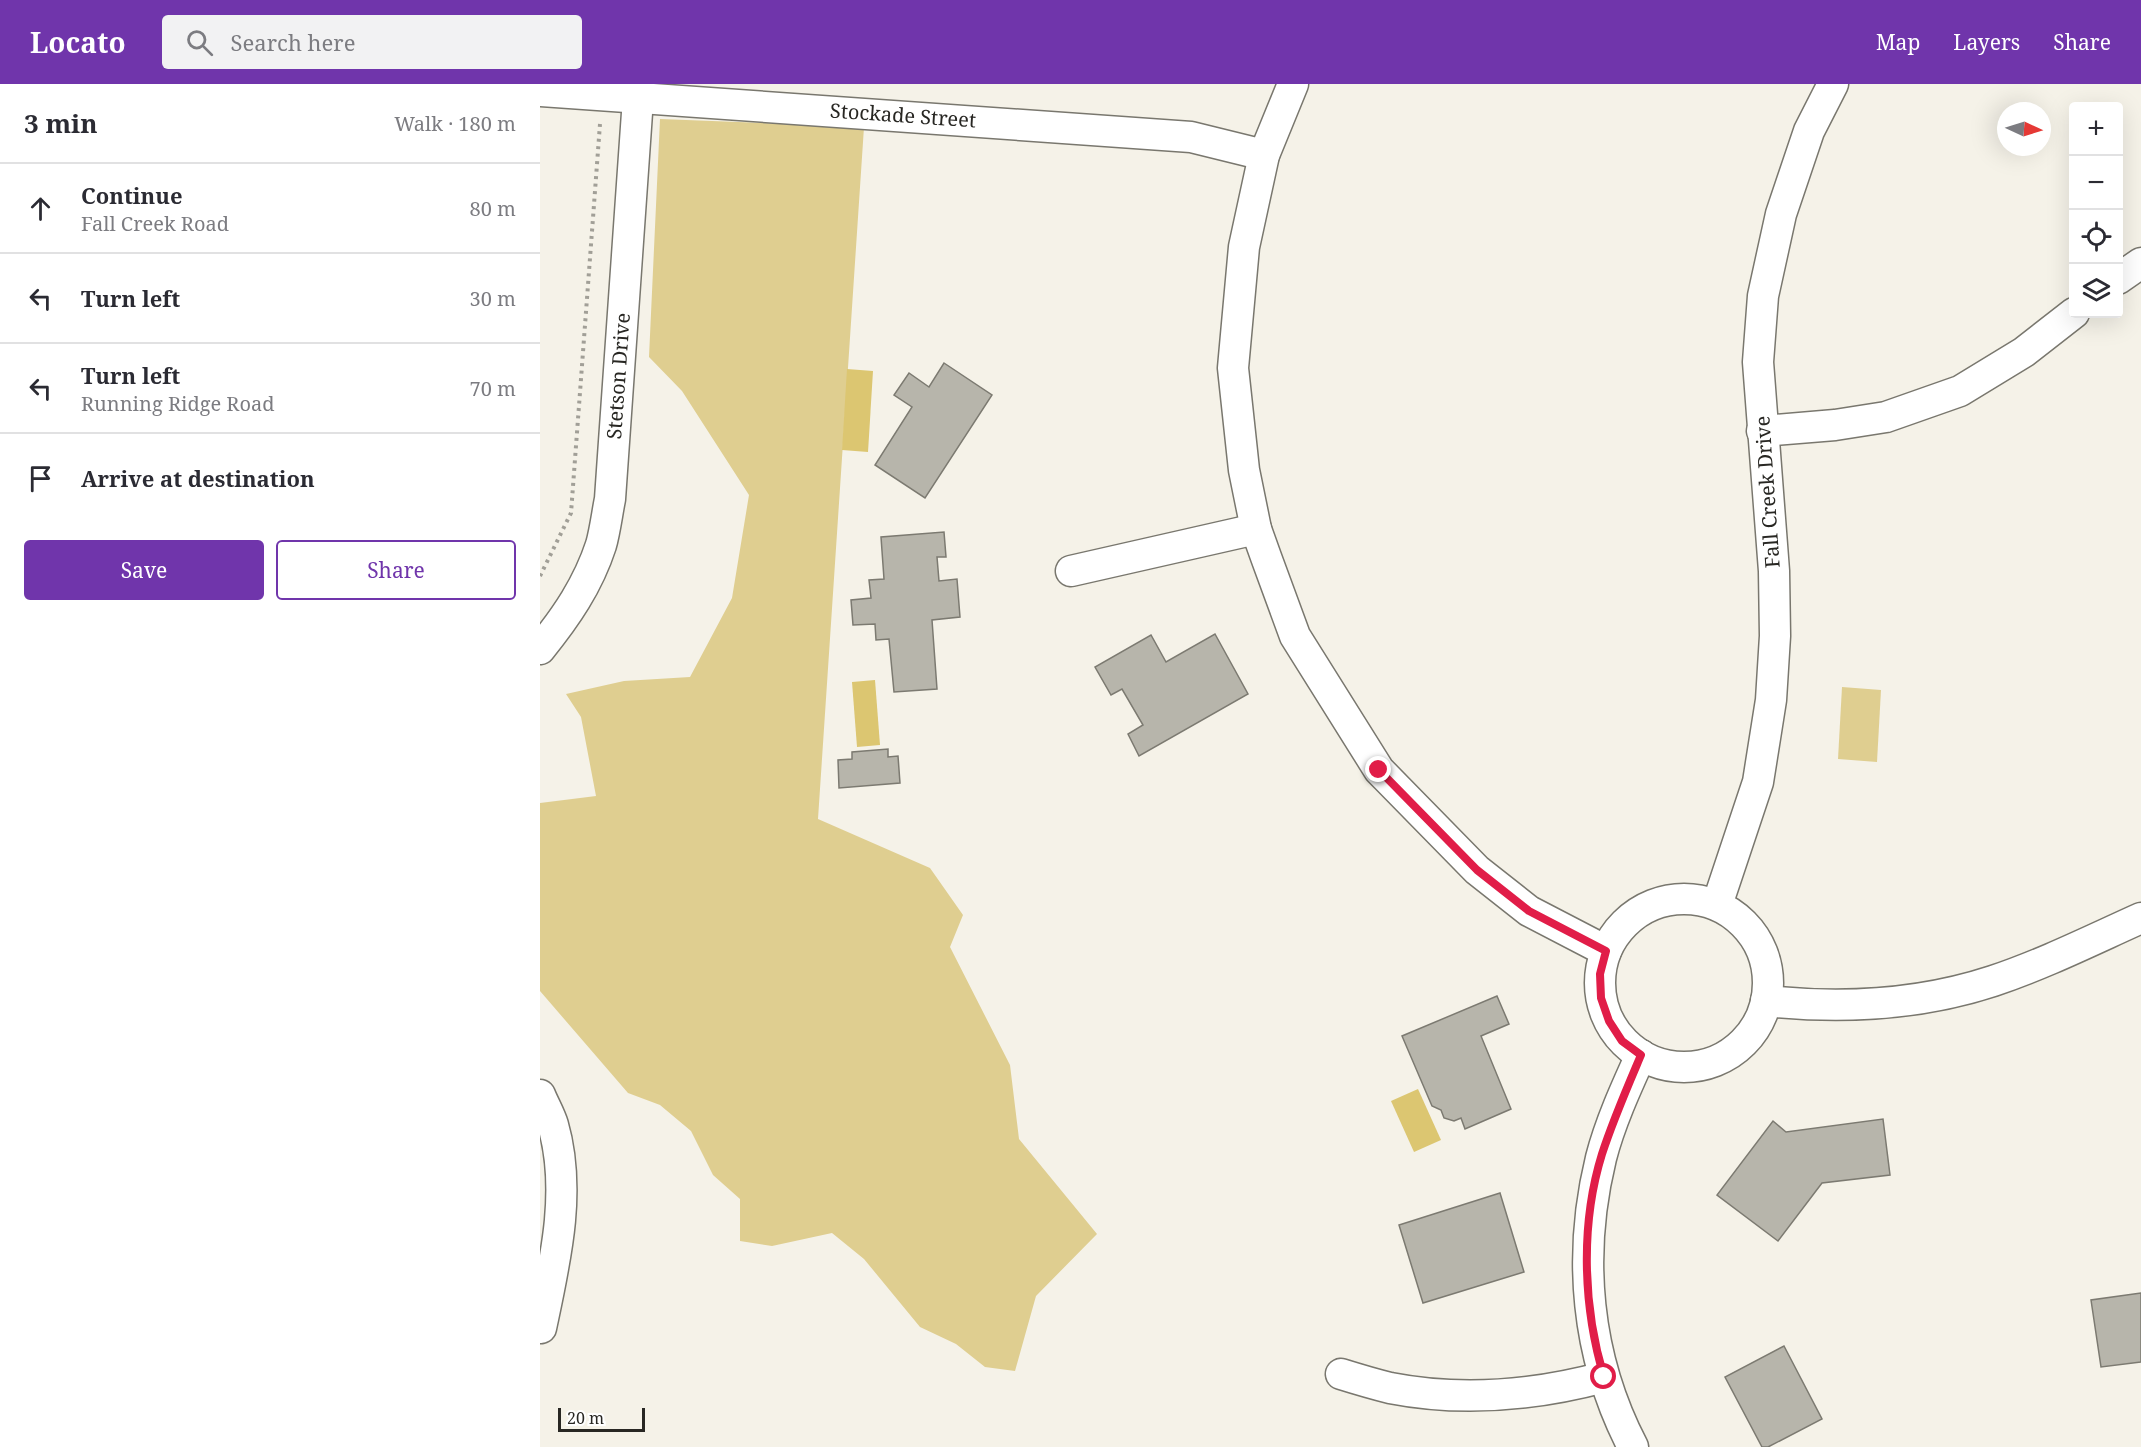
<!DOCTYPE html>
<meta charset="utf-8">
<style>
:root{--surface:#fff;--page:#f2f2f3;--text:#2b2b33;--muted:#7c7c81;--line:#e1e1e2;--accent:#7035ab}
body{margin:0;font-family:"Noto Serif",serif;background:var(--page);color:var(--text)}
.controls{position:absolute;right:18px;top:18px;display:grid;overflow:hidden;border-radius:6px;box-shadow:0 6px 24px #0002}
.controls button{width:54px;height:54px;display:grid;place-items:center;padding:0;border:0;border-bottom:2px solid var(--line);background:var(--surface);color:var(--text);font:30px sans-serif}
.compass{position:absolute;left:1457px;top:18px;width:54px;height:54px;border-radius:50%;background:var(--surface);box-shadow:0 6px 24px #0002;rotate:94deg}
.scale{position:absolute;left:18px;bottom:15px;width:87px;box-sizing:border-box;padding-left:6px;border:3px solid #282723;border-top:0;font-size:16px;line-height:21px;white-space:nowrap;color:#282723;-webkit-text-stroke:4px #fff;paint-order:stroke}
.stop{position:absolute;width:18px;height:18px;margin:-14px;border:4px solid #e11d48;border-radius:50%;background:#fff}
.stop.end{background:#e11d48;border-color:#fff;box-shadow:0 2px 6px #0008}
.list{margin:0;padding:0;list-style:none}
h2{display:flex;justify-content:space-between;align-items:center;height:78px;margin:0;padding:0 24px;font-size:26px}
h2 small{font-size:20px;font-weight:400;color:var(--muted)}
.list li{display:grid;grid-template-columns:39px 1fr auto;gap:18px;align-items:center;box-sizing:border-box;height:90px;padding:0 24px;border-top:2px solid var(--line)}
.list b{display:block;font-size:22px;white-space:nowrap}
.list p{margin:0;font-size:20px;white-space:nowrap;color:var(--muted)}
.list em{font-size:20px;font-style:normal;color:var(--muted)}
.actions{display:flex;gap:12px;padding:18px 24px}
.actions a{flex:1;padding:14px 0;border:2px solid var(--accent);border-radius:6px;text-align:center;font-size:21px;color:var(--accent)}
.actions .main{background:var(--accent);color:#fff}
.icon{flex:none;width:33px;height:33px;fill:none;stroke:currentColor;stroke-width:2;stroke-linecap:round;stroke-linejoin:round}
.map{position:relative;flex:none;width:1601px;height:1363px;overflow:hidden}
header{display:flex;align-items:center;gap:36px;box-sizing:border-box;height:84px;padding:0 30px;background:var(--accent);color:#fff}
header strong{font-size:28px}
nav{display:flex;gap:33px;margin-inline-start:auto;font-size:21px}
.search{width:420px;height:54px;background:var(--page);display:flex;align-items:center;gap:15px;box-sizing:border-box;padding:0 21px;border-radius:6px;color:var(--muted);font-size:22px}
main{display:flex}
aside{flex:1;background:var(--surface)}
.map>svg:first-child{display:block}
.green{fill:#dfce90}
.water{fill:#dcc671}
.building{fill:#b7b5ab;stroke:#7c7a71;stroke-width:1.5}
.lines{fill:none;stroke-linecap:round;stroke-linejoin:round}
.minor-casing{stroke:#79776e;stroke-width:33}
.path{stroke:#a19f97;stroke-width:4;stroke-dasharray:3 4.5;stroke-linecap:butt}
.minor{stroke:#fff;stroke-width:30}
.route{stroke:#e11d48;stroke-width:8}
.labels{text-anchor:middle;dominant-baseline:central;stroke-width:4.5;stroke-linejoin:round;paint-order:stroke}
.street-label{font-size:20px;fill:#282723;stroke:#fff}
</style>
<header>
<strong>Locato</strong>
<div class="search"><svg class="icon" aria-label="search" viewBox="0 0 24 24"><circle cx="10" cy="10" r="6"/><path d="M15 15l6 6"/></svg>Search here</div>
<nav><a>Map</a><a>Layers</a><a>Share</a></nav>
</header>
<main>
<aside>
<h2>3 min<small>Walk · 180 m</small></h2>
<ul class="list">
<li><svg class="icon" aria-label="ahead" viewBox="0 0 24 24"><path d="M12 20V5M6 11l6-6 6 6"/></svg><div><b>Continue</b><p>Fall Creek Road</p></div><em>80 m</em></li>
<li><svg class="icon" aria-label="left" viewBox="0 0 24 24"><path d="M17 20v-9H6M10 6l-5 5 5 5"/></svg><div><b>Turn left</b></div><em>30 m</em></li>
<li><svg class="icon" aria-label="left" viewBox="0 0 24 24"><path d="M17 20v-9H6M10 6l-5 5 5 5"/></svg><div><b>Turn left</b><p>Running Ridge Road</p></div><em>70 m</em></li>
<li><svg class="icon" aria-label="arrive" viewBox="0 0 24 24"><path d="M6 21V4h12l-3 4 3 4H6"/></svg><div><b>Arrive at destination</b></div></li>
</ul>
<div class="actions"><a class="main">Save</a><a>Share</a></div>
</aside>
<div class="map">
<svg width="1601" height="1363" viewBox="0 0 1601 1363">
<rect width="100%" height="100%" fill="#f5f2e8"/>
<g class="green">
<path d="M120,35l204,8 -46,692 112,49 33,47 -13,32 60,118 9,74 78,95 -61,62 -21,75 -30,-4 -29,-23 -36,-17 -56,-68 -32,-26 -60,13 -32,-5v-42l-27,-24 -22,-44 -31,-26 -32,-12 -88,-102v-188l56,-7 -15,-79 -15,-23 58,-13 66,-4 42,-79 17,-103 -67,-104 -33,-34z"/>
<path d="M1302,603l39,3 -4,72 -39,-3z"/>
</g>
<g class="water">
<path d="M307,285l26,2 -5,81 -26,-2z"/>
<path d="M335,596l5,65 -23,2 -5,-65z"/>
<path d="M878,1005l23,51 -27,12 -23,-51z"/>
</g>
<g class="building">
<path d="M404,279l48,32 -67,103 -50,-33 37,-58 -18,-12 15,-22 20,14z"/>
<path d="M404,448l2,25h-9l2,24 18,-2 3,38 -28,3 5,69 -43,3 -5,-53 -13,1 -1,-16 -22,1 -2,-25 20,-2 -2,-18 15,-1 -3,-42z"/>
<path d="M675,550l33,60 -109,62 -11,-22 15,-9 -21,-36 -11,6 -16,-28 56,-32 15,27z"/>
<path d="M348,665v8l10,-1 2,27 -61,5 -1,-28 14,-1v-7z"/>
<path d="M957,912l12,28 -28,12 30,73 -46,20 -4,-11 -7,3 -10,-3 -3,-8 -9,-4 -30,-70z"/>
<path d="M1343,1035l7,56 -68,8 -44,58 -61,-46 56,-74 13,11z"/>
<path d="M960,1109l24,79 -101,31 -24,-78z"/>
<path d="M1601,1209v69l-40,5 -10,-67z"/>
<path d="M1244,1262l38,73 -54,28h-6l-37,-70z"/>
</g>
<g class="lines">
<defs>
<g id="minor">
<path d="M753,0l-29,71 -20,92 -11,121 11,102 12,59 10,28 29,79 84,134 98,100 52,41 77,40"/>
<path d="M0,7l651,46 73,18"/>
<path d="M1578,195l23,-16"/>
<path d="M1222,347l73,-6 51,-8 74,-26 64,-39 50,-39"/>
<path d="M531,487l185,-42"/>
<path d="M0,565c26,-32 48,-64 61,-104 4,-14 6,-31 9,-46l29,-415"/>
<circle cx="1144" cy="899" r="84"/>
<path d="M1177,821l41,-123 13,-82 4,-64 -1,-65 -16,-209 5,-66 18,-82 28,-83 24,-47"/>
<path d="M1226,917c76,8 154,4 227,-20 51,-17 99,-41 148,-63"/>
<path d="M0,1011c4,10 10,20 13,30 19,66 2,137 -12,203"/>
<path d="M801,1290c16,5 33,10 49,14 72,14 143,8 214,-11"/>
<path d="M1093,1363c-47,-90 -56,-191 -32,-289 9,-35 25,-70 40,-103"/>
</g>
</defs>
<use href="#minor" class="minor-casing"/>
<path class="path" d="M0,492l31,-63 29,-389"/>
<use href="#minor" class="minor"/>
</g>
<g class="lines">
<path class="route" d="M839,686l98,100 52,41 77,40 -6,23 1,24 8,23 13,20 19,14c-14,33 -28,65 -39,99 -22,71 -19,153 2,223"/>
</g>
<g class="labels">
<g class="street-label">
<text transform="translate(363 31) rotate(4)">Stockade Street</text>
<text transform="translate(78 292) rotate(-86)">Stetson Drive</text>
<text transform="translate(1227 408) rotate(-94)">Fall Creek Drive</text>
</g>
</g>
</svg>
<div class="controls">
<button>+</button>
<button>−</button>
<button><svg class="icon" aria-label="locate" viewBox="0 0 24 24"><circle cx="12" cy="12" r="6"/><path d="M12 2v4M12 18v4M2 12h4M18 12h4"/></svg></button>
<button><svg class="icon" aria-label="layers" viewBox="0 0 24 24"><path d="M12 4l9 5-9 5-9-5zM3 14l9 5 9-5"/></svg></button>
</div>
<svg class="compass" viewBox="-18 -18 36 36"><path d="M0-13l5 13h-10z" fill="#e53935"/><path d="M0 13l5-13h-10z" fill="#7c7c81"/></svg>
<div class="scale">20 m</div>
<div class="stop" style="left:1064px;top:1293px"></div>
<div class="stop end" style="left:839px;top:686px"></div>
</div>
</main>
